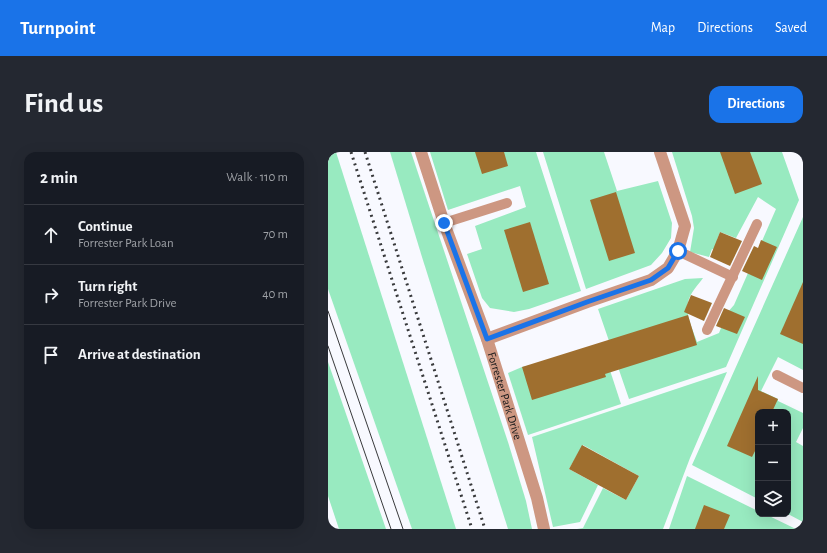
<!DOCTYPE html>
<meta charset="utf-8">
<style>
:root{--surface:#171b24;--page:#242831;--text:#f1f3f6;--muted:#9ea1a6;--line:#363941;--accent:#1a73e8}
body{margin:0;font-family:"Alegreya Sans",sans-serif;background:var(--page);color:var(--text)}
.controls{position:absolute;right:12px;bottom:12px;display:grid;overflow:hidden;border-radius:8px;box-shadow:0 4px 16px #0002}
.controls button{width:36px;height:36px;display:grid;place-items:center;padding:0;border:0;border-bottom:1px solid var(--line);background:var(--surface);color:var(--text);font:20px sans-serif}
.stop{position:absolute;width:12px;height:12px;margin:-9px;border:3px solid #1a73e8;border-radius:50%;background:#fff}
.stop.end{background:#1a73e8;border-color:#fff;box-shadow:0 1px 4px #0008}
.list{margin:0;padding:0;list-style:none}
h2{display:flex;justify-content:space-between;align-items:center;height:52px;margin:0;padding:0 16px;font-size:17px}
h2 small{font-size:13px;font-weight:400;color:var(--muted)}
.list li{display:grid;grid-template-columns:26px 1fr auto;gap:12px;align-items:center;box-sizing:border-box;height:60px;padding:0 16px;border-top:1px solid var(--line)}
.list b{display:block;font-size:15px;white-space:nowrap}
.list p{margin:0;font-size:13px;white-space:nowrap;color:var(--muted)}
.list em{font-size:13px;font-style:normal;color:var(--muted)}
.icon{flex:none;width:22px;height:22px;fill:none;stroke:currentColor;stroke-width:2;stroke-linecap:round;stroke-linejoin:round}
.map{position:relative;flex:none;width:475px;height:377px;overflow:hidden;border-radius:12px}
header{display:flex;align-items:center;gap:24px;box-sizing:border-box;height:56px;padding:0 20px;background:var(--accent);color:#fff}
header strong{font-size:19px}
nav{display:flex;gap:22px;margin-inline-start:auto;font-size:14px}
.intro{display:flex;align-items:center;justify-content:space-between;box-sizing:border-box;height:96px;padding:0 24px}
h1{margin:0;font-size:28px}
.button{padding:10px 18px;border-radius:12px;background:var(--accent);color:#fff;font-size:14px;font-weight:700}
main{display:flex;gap:24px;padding:0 24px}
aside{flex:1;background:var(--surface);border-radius:12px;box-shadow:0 4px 16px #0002}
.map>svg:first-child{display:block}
.green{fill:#98eac0}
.building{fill:#9f6f2f}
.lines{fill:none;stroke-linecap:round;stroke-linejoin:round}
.lane{stroke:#cd9782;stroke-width:10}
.street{stroke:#cd9782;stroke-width:12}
.tram{stroke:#38393b;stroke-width:1}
.rail{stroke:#38393b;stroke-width:3;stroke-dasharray:2 4;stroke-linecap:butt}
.route{stroke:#1a73e8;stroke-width:5}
.labels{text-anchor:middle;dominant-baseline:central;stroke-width:3.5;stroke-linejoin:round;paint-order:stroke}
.street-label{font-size:12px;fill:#17181a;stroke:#fff}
</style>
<header>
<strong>Turnpoint</strong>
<nav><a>Map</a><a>Directions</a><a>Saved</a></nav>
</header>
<div class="intro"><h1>Find us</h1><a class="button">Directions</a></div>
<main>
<aside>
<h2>2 min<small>Walk · 110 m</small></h2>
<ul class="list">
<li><svg class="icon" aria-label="ahead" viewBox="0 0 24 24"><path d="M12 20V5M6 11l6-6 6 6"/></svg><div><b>Continue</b><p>Forrester Park Loan</p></div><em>70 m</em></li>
<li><svg class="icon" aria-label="right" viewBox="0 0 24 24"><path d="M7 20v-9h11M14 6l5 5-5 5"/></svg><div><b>Turn right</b><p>Forrester Park Drive</p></div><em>40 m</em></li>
<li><svg class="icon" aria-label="arrive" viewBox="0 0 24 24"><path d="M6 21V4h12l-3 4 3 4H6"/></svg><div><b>Arrive at destination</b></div></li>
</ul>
</aside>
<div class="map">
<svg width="475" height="377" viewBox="0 0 475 377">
<rect width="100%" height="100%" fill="#f8f9ff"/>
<g class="green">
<path d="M0,0h8l120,377h-44l-84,-240z"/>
<path d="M62,0h21l97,290 18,59 6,28h-24l-86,-272z"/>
<path d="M102,0h106l45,139 -52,18 -15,3 -24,-4 -8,-10 -15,-44 15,-5 -7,-23 51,-19 -6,-21 -72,24z"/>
<path d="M215,0h61l13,39 41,-10 14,42 -1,15 -9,15 -11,12 -65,24z"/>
<path d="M344,0h110l17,48 -73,167 -97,32 -31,-90 87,-30 18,-1c-5,7 -13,15 -15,24 -3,12 5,28 9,40l22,-9 8,-20 7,-8 42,-96 -18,-12 -22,41 -16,-6 -3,8 11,16 -16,-7 -3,8 -19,-5 4,-24 -2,-12z"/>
<path d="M475,65v153l-25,-13 -17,34 17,8v2l25,12v15l-7,14 7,4v76l-15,-8v-102h-30v87l-66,-34z"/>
<path d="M275,197l18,55 -93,31 -20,-62 14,-6z"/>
<path d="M0,210l58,167h-47l-11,-33z"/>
<path d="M399,220l-37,86 -27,71h-86l6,-1 20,-40 23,12 13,-24 -56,-31 -14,24 29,16 -18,37 -27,5 -21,-90z"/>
<path d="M359,324l71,35v3h7l31,15h-127z"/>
</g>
<g class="building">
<path d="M147,0h29l4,14 -26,8z"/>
<path d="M392,0h30l12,32 -27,10z"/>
<path d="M288,40l19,61 -26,8 -19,-61z"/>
<path d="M202,70l19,62 -26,8 -19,-62z"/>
<path d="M392,80l22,9 -12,25 -20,-9z"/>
<path d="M433,88l16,7 -15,33 -20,-9 12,-25 4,2z"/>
<path d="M475,130v62l-23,-10z"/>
<path d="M363,143l21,8 -8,18 -20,-9z"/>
<path d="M396,156l21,9 -8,17 -21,-8z"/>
<path d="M360,163l9,30 -92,29 1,3 -74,23 -10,-33z"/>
<path d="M430,224v14l20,9 -6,13h-14v33l-6,12 -25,-11z"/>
<path d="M254,293l57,31 -13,24 -57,-31z"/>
<path d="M376,353l26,10 -6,14h-29z"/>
</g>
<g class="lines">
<g class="lane">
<path d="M116,71l63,-20"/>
<path d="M350,99l55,26"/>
<path d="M379,178l50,-106"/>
<path d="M449,223l26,13"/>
</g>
<g class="street">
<path id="s1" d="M93,0l23,71 43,116 50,159 7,31"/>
<path d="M159,187l100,-37 64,-22 17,-12 10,-17 7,-25 -25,-74"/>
</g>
<g class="tram">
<path d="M0,159l75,218"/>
<path d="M0,194l63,183"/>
</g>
<g class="rail">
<path d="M23,0l121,377"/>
<path d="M37,0l120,377"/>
</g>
</g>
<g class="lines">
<path class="route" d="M116,71l43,116 100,-37 64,-22 17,-12 10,-17"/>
</g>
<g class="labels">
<g class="street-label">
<text stroke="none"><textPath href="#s1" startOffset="258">Forrester Park Drive</textPath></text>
</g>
</g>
</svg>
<div class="controls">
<button>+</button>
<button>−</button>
<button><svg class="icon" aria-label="layers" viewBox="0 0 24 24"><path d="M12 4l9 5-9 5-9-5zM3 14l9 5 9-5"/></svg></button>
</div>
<div class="stop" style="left:350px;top:99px"></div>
<div class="stop end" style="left:116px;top:71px"></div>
</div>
</main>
